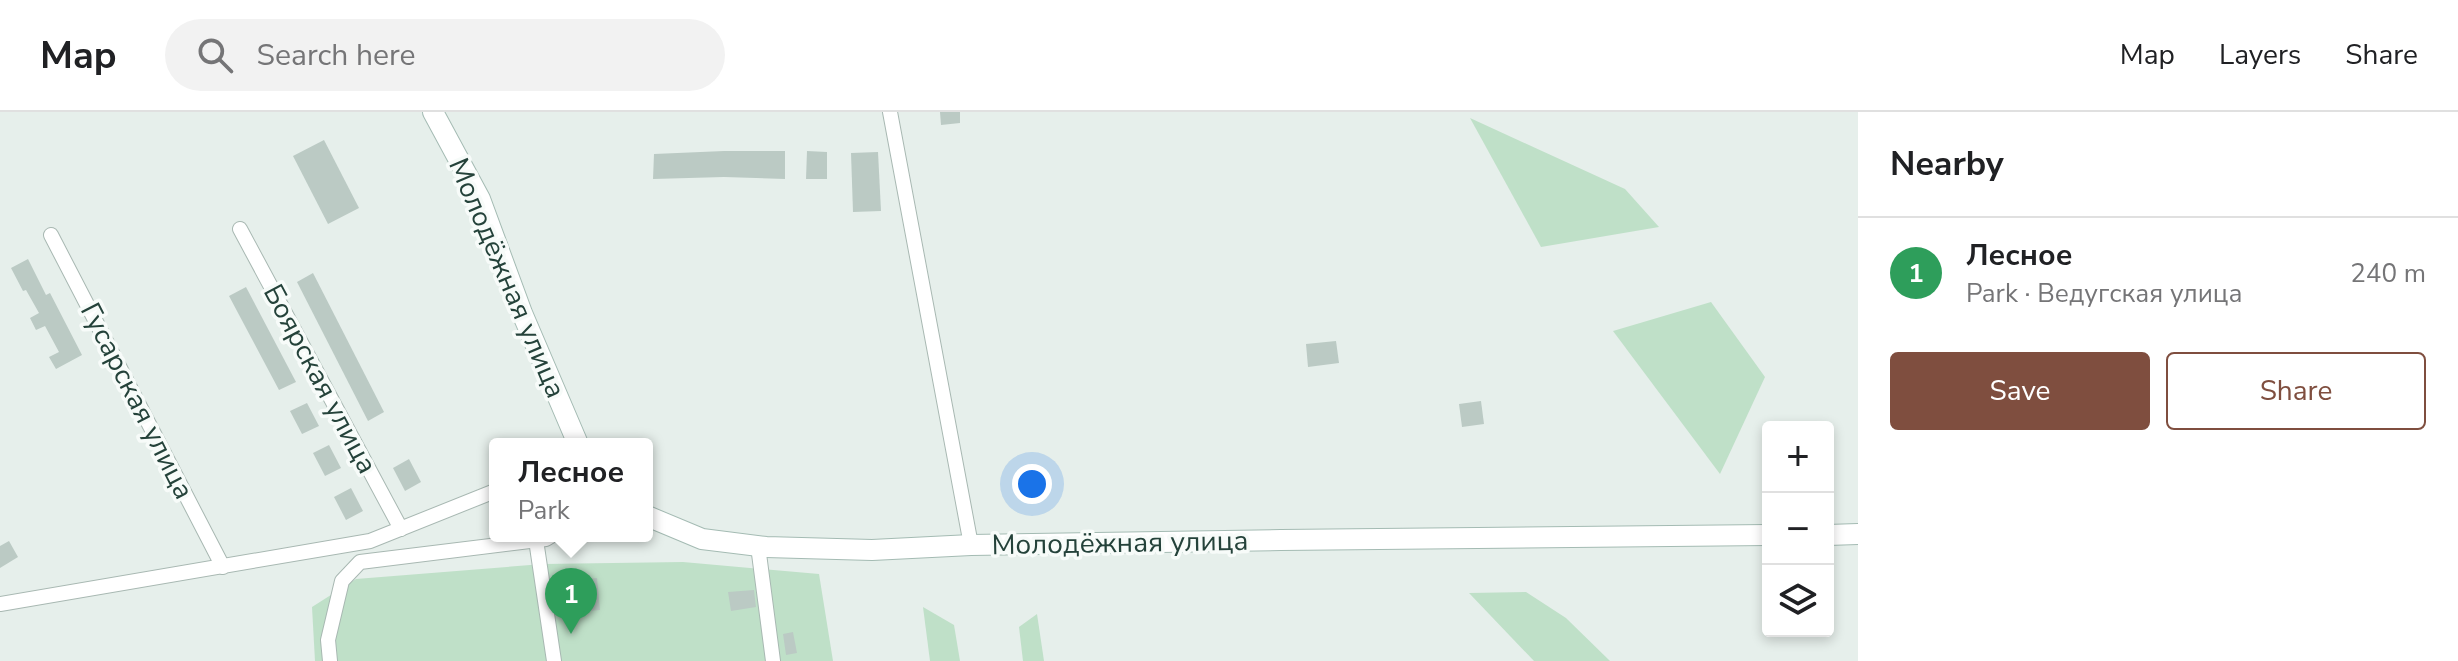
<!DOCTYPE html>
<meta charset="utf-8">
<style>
:root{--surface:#fff;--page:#f2f2f2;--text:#202124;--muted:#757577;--line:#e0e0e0;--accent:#7f4e3f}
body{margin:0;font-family:"Nunito Sans",sans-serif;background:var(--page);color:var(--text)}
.controls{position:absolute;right:24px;bottom:24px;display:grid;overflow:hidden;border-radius:8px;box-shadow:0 4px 12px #0003}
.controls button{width:72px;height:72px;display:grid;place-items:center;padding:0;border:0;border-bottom:2px solid var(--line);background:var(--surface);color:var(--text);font:40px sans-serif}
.you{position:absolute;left:1032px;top:372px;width:28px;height:28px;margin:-20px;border:6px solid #fff;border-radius:50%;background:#1a73e8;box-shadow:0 0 0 12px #1a73e833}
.badge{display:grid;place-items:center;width:52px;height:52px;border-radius:50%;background:var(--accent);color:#fff;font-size:26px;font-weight:700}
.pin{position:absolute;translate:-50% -66px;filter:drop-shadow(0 2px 4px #0008)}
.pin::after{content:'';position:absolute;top:42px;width:28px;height:24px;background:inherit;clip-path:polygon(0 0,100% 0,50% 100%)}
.popup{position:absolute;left:489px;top:326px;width:164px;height:104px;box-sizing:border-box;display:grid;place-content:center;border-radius:8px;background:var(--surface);filter:drop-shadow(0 2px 6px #0005);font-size:26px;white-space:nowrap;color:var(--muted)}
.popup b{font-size:30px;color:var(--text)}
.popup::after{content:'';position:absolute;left:50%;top:100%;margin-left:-16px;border:16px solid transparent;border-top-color:var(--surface)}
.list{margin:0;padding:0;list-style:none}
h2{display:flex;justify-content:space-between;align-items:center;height:104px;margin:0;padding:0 32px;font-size:34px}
h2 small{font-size:26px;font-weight:400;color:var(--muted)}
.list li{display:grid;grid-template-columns:52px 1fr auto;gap:24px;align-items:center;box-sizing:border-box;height:112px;padding:0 32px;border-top:2px solid var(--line)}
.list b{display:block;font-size:30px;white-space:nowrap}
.list p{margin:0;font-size:26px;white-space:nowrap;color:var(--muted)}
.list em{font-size:26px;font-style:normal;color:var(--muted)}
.actions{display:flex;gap:16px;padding:24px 32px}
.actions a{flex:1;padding:18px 0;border:2px solid var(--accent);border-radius:8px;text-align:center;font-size:28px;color:var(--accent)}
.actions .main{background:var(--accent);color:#fff}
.icon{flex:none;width:44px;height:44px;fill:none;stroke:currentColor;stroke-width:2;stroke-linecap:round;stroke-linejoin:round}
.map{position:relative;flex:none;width:1858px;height:549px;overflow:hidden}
header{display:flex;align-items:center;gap:48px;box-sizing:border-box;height:112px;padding:0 40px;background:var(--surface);border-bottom:2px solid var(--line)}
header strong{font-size:38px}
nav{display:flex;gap:44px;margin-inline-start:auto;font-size:28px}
.search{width:560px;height:72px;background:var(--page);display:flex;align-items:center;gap:20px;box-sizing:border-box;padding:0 28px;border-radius:44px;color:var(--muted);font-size:30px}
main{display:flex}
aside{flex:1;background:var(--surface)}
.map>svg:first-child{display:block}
.green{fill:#bfe0c8}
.building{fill:#bbcac4}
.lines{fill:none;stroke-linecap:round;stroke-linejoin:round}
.minor-casing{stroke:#a8b8b2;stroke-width:16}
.secondary-casing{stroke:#a4bbb3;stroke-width:22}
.minor{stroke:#fff;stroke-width:14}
.secondary{stroke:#fff;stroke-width:20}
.labels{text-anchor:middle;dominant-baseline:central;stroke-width:7;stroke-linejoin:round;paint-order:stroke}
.street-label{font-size:28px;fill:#24423a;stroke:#f7fbf9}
</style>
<header>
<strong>Map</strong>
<div class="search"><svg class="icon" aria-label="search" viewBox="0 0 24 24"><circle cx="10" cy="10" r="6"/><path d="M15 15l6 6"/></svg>Search here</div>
<nav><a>Map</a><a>Layers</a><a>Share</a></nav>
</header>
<main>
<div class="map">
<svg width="1858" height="549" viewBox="0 0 1858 549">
<rect width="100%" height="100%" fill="#e6efeb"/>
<g class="green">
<path d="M1470,6l155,71 34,38 -118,20z"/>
<path d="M1711,190l54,75 -45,97 -107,-143z"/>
<path d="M683,450l136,12 14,87h-518l-3,-54 44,-28 187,-15z"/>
<path d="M1526,480l40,26 44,43h-76l-65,-68z"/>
<path d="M923,495l31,18 6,36h-30z"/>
<path d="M1037,502l7,47h-21l-4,-34z"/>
</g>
<g class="building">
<path d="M940,0h20v11l-19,2z"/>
<path d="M324,28l35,68 -31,16 -35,-68z"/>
<path d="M724,39h61v28l-61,-2 -71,2 1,-25z"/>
<path d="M807,39l20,1v27h-21z"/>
<path d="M878,40l3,59 -28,1 -2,-59z"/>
<path d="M28,147l18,36 4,-2 32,62 -26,14 -7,-12 10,-5 -14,-26 -9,4 -6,-12 9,-5 -13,-23 -3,1 -12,-23z"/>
<path d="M313,161l71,139 -16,9 -71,-139z"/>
<path d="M246,175l50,95 -17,8 -50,-94z"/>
<path d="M1336,229l3,22 -31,4 -2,-23z"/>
<path d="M1481,289l3,23 -22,3 -3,-23z"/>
<path d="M307,291l12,23 -17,8 -12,-23z"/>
<path d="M329,333l12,23 -16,8 -12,-23z"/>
<path d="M409,347l12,23 -16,9 -12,-23z"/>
<path d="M351,376l12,23 -17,9 -12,-23z"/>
<path d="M9,429l9,16 -18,11v-22z"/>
<path d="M597,466l3,32 -38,3 -3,-31z"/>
<path d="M754,478l2,17 -25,4 -3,-19z"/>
<path d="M793,520l4,21 -11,2 -3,-21z"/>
</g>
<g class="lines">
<defs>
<g id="minor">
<path d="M890,0l81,433"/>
<path d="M240,117l161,300"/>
<path d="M51,123l172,332"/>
<path d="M536,428l18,121"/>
<path d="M758,434l15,115"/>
<path d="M0,492l370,-63 125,-50"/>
<path d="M330,549l-2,-21 14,-59 18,-19 186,-23 5,-3"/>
</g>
<g id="secondary">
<path d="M433,0l47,87 42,114 56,131"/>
<path d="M647,404l55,23 64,8 106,3 99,-5 310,-5 487,-5"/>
<path d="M1828,423l30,-1"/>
</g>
</defs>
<use href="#minor" class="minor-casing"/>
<use href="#secondary" class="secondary-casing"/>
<use href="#minor" class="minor"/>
<use href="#secondary" class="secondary"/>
</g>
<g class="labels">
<g class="street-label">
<text transform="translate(507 166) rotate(67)">Молодёжная улица</text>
<text transform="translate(320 267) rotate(62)">Боярская улица</text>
<text transform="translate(137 289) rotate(63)">Гусарская улица</text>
<text transform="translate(1120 431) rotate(-1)">Молодёжная улица</text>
</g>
</g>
</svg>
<div class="controls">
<button>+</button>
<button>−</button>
<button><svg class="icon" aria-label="layers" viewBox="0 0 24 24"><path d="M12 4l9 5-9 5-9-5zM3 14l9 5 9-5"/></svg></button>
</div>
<div class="you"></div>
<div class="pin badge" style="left:571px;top:522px;background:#2e9e5b">1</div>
<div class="popup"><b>Лесное</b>Park</div>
</div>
<aside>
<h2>Nearby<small></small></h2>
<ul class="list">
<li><span class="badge" style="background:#2e9e5b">1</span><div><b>Лесное</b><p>Park · Ведугская улица</p></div><em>240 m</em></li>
</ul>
<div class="actions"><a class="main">Save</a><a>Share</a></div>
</aside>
</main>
